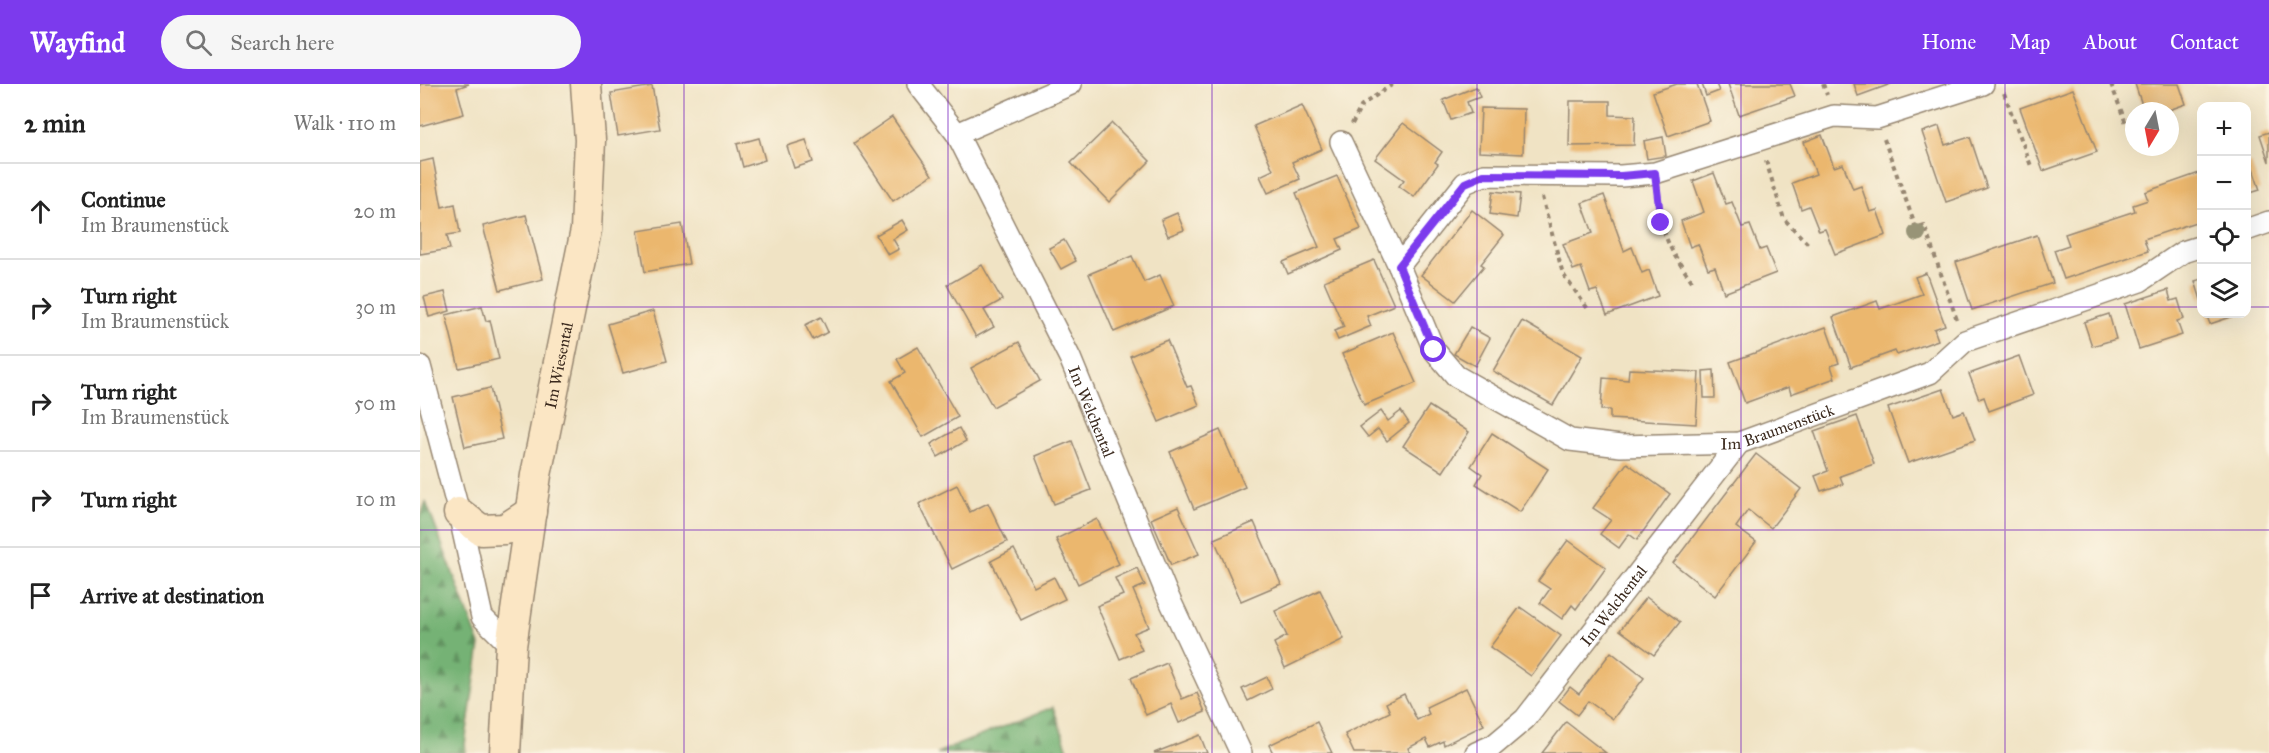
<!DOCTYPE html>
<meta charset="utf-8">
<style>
:root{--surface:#fff;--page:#f6f6f6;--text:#222;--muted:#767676;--line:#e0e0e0;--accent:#7c3aed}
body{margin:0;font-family:"IM FELL Great Primer",serif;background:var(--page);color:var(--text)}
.controls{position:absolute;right:18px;top:18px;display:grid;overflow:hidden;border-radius:12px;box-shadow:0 6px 24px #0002}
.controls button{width:54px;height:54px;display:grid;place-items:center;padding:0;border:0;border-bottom:2px solid var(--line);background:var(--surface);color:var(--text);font:30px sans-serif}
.compass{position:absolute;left:1705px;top:18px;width:54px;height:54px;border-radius:50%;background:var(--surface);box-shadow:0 6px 24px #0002;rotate:190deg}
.stop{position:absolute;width:18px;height:18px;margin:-14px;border:4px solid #7c3aed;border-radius:50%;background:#fff}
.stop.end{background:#7c3aed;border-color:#fff;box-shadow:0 2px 6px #0008}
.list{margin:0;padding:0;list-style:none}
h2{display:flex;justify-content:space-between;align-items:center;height:78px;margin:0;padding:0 24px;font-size:26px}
h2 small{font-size:20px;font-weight:400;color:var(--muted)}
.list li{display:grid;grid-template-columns:39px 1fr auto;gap:18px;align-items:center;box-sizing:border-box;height:96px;padding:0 24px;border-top:2px solid var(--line)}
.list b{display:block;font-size:22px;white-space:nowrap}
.list p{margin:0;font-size:20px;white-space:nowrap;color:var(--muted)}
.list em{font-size:20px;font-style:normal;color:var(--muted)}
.icon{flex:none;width:33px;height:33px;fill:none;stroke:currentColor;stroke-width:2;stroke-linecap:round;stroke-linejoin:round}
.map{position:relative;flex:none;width:1849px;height:669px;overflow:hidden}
header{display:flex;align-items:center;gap:36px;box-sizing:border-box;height:84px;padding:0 30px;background:var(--accent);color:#fff}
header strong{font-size:28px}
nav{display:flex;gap:33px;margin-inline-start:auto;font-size:21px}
.search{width:420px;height:54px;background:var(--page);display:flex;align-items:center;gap:15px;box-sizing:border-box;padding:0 21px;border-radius:33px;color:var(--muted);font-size:22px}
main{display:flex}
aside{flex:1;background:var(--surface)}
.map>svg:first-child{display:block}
.forest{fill:url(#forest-firs);stroke:#586e49;stroke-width:1.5}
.building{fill:#ebb76e}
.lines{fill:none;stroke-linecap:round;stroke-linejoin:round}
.street-casing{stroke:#968671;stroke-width:24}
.secondary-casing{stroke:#968671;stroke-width:33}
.path{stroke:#968671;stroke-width:4;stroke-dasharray:4.5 4.5;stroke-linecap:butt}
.street{stroke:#fff;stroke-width:21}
.secondary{stroke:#fbe6c4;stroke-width:30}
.tree{fill:#989477}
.route{stroke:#7c3aed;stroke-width:8}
.grid{fill:none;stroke:#7b2cbf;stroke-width:1.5;stroke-opacity:0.55}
.labels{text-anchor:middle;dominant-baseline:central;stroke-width:6;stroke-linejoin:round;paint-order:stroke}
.street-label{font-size:16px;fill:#3b2a1e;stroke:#fcf5e5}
</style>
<header>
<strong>Wayfind</strong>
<div class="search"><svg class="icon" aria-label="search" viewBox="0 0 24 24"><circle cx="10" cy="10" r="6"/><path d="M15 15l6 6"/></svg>Search here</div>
<nav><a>Home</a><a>Map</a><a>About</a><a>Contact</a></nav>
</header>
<main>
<aside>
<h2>2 min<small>Walk · 110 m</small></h2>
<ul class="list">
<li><svg class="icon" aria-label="ahead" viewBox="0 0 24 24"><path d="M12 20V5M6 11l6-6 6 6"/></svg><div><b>Continue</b><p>Im Braumenstück</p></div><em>20 m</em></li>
<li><svg class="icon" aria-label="right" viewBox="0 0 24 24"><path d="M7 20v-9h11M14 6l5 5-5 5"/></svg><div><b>Turn right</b><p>Im Braumenstück</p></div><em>30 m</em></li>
<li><svg class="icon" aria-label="right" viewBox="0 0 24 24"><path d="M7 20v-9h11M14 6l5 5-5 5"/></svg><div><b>Turn right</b><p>Im Braumenstück</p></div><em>50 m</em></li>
<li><svg class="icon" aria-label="right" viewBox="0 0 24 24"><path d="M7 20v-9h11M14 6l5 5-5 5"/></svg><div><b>Turn right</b></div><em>10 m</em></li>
<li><svg class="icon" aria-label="arrive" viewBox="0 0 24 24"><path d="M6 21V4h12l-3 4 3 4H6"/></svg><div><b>Arrive at destination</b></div></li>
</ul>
</aside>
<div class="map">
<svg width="1849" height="669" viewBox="0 0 1849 669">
<defs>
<pattern id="forest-firs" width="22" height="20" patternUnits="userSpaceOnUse" patternTransform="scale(1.5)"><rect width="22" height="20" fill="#74b274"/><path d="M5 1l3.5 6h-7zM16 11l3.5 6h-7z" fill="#60915f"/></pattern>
</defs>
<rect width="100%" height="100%" fill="#fcf5e5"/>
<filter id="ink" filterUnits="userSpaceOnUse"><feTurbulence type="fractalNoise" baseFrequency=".0167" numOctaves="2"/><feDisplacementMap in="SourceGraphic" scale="12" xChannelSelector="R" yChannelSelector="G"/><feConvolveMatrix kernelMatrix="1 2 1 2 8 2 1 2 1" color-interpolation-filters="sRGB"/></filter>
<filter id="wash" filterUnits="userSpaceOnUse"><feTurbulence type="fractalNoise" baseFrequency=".008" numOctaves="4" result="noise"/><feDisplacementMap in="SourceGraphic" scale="24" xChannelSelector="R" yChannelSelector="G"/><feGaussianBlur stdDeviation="1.35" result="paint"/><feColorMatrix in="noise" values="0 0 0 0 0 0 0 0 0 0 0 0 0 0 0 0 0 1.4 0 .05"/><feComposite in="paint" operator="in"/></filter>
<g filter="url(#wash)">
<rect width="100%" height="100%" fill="#f0e3c4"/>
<g class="forest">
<path d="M6,418l54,143 -15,99 1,9h-46v-235z"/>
<path d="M633,623l16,46h-132z"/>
</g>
<g id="blocks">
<g class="building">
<path d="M0,0h49l-12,4 7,26 -44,12z"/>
<path d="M1257,0h20l13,37 -42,15 -15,-44z"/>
<path d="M1282,0h14l3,7 -13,5z"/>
<path d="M1308,0h62l5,12 -56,19z"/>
<path d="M1434,0h37l-33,12z"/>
<path d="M1715,0h44l7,20 -20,7h-22z"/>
<path d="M232,2l8,43 -42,7 -7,-43z"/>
<path d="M1056,3l4,10 -13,5 4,11 -20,7 -8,-20z"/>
<path d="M1653,5l24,63 -54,19 -23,-63z"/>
<path d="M1150,17h40v14l25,1 -1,29 -65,1z"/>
<path d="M882,21l20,44 -30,13 8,17 -32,14 -8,-17 13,-6 -19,-44z"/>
<path d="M1061,24l43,1 -1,45 -44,-2z"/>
<path d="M472,33l40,58 -39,26 -39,-58z"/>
<path d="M692,39l38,38 -41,41 -38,-39z"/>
<path d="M983,39l39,29 -7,10 3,2 -24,33 -15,-11 5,-6 -29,-21z"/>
<path d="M1519,42l6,19 25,-8 17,51 -41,14 -24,-70z"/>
<path d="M1849,48v30l-9,-27z"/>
<path d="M1402,51l12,32 9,-3 10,25 8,-3 9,26 7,-2 9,25 -51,19 -10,-25 -6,2 -10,-25 -8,3 -9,-26 24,-9 -12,-32z"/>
<path d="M1243,53l3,19 -19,3 -3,-18z"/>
<path d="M339,54l6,22 -22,7 -6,-23z"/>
<path d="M386,56l7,22 -19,6 -7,-22z"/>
<path d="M13,75l9,48 13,-3 5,29 -13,2 3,14 -30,5v-92z"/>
<path d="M1831,79l9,27 -13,4v-30z"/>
<path d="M1782,88v48l-58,19 4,12 -84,28 -10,-29 15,-5 -4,-11 70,-23 -2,-6 15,-5 -3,-8z"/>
<path d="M1294,89l12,31 6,-2 10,25 8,-2 10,25 6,-2 10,25 -52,20 -9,-26 -7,2 -10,-25 -8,3 -9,-26 23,-9 -11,-31z"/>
<path d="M917,92l24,53 -24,10 5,11 -54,24 -5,-12 36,-15 -23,-54z"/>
<path d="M1073,107l27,3 -3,24 -27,-4z"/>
<path d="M1184,111l20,56 8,-4 10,26 7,-3 9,26 -51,19 -10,-25 -7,2 -9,-25 -8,3 -10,-26 30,-11 -11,-30z"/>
<path d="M1052,126l32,25 -23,29 3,2 -29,35 -34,-26z"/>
<path d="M757,129l7,17 -16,6 -7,-16z"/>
<path d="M106,131l17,64 -43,11 -17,-64z"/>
<path d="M482,136l6,10 -15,9 6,10 -11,6 -12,-20z"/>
<path d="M262,140l7,40 -44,8 -7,-41z"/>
<path d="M1617,151l16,48 -81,27 -16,-48z"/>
<path d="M644,156l12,21 -15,8 -12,-21z"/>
<path d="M712,172l12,26 16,-7 14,31 -60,26 -25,-58z"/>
<path d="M954,176l20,45 -27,11 4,10 -33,14 -4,-9 10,-4 -20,-46z"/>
<path d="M562,181l20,35 -18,10 10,17 -18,10 -29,-52z"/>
<path d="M1506,189l19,52 -11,4 4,11 -41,15 -2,-4 -44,16 -18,-50 44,-16 3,8 42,-15 -7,-17z"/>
<path d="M1782,195v21h-1l-6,-19z"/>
<path d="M1748,206l3,11 7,-2 6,20 -7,2 5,14 -43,14 -14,-45z"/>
<path d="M25,208l5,19 -21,6 -5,-20z"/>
<path d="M62,222l4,15 4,-1 9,39 -40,9 -13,-53z"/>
<path d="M233,227l14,50 -44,12 -15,-49z"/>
<path d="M1689,230l7,25 -24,7 -8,-24z"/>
<path d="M1786,230h34l-30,10z"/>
<path d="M401,233l7,15 -15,8 -8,-15z"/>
<path d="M1102,237l60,35 -29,49 -60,-34z"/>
<path d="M1050,243l20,11 -15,28 -21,-12z"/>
<path d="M1406,243l13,36 -8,3 4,12 -44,16 -2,-7 -44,16 -15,-41z"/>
<path d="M973,248l23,51 -52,22 -22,-51z"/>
<path d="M747,256l20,47 4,-1 8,19 -40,17 -29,-66z"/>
<path d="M599,258l21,39 -47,26 -22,-39z"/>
<path d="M498,263l40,70 -35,20 -32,-56 14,-8 -8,-14z"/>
<path d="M1599,272l14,39 -44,16 -5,-14 -5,2 -10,-25z"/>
<path d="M1209,285l70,3 -3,52 -86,-5v-9h-9l2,-32 25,2z"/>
<path d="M1294,286l1,28h-11l-1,-27z"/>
<path d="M70,304l12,51 -37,8 -12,-50z"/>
<path d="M1523,305l10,26 11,-4 11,29 -67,23 -20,-55z"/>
<path d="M1009,322l40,26 -26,40 -40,-26z"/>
<path d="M961,327l7,10 13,-10 8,12 -22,18 -9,-12 -10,8 -8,-10z"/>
<path d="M1437,332l17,48 -34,12 3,8 -22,7 -6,-15 13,-5 -14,-40z"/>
<path d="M539,344l7,13 -28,16 -7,-13z"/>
<path d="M800,346l25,57 -51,22 -24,-57z"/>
<path d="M1072,349l56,36 -28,43 -44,-28 6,-10 -11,-8z"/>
<path d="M652,357l19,49 -37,14 -19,-48z"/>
<path d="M1336,370l45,35 -30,39 -23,-18 -12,17 20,15 -41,54 -42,-33z"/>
<path d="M1207,379l43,31 -33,46 -8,-6 -10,14 -19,-14 11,-14 -18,-12z"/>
<path d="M537,401l13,27 18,-9 19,39 -55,27 -33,-65z"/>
<path d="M758,423l21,47 -28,11 -20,-46z"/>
<path d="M677,435l22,45 -41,20 -22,-45z"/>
<path d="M834,438l27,62 -40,17 -27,-62z"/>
<path d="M1148,456l38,28 -30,41 -4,-4 -10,14 -22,-16 10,-14 -12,-8z"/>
<path d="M594,465l20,38 20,-10 11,22 -44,21 -30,-59z"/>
<path d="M717,484l8,17 -12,5 16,37 -15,6 8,17 -22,9 -23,-53 26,-11 -8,-17z"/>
<path d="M900,506l24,49 -59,29 -11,-25 13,-7 -12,-25z"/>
<path d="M1226,513l34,25 -26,33 -34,-25z"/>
<path d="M1100,523l41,29 -30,40 -41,-29z"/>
<path d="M1191,568l33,26 -31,41 -25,-18 -11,14 -18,-14 11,-14 9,7z"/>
<path d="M747,579l15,36 15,-6 8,19 -26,11 -8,-19 -25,11 -15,-37z"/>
<path d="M847,593l5,12 -24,12 -6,-12z"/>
<path d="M1046,604l18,37 -40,20 -1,-4 -13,6 -4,-8 -18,9 2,5h-56l-9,-19 45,-22 -4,-9 18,-9 13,26 12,-6 -3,-7z"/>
<path d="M897,638l15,31h-59l-4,-8z"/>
<path d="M1146,638l40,31h-64z"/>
<path d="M780,651l7,18h-53z"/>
</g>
</g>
</g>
<g filter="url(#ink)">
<use href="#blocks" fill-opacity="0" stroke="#968671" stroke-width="1.5"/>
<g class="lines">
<defs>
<g id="street">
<path id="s1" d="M498,0l39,50 113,224 96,234 75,161"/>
<path d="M537,50l114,-50"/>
<path id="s2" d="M921,58l58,124 35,84 22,26 114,64 51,6 118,-3 191,-70 35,-32 175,-60 43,-29 19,-6"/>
<path d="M1826,146l23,-8"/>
<path d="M979,182l66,-83 19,-8 137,1 34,-3 179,-57 43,2 106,-34"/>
<path d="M0,282l39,147 23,104 29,29"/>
<path id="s3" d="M1056,669l18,-8 31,-26 214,-276"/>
</g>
<g id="secondary">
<path d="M39,429l22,17 24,-1 26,-17"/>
<path id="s4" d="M85,669l6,-107 25,-171 50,-245 4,-90 -4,-56"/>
</g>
</defs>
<use href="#street" class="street-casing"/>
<use href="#secondary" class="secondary-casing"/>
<g class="path">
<path d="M1403,0l4,11"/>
<path d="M1691,0l16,42"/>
<path d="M1584,9l27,73"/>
<path d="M932,40l10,-19 31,-21"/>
<path d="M1464,55l32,89 8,-3 33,95"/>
<path d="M1346,77l18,58 26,27"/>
<path d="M1238,111c4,41 10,53 34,86"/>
<path d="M1122,113l21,77 25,35"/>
</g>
<use href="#street" class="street"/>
<use href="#secondary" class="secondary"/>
</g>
<circle class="tree" cx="1497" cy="149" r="9"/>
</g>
<g class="lines" filter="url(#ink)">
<path class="route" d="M1014,266l-35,-84 66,-83 19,-8 137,1 34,-3 6,50"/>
</g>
<path class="grid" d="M264,0v669M528,0v669M792,0v669M1057,0v669M1321,0v669M1585,0v669M0,223h1782M1826,223h23M0,446h1849"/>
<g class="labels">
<g class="street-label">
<text stroke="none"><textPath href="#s4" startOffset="392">Im Wiesental</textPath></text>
<text stroke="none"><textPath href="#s1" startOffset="372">Im Welchental</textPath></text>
<text stroke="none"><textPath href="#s2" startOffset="603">Im Braumenstück</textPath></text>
<text stroke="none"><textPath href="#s3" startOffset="204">Im Welchental</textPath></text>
</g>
</g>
</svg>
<div class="controls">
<button>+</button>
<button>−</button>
<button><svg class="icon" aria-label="locate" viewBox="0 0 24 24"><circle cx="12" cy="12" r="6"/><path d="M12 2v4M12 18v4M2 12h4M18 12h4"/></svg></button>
<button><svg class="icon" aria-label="layers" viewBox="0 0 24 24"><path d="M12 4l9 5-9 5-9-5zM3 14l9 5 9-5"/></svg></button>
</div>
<svg class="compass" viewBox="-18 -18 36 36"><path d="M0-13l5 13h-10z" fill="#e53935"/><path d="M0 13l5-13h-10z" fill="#767676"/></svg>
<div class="stop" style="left:1014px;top:266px"></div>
<div class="stop end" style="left:1241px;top:139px"></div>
</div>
</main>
